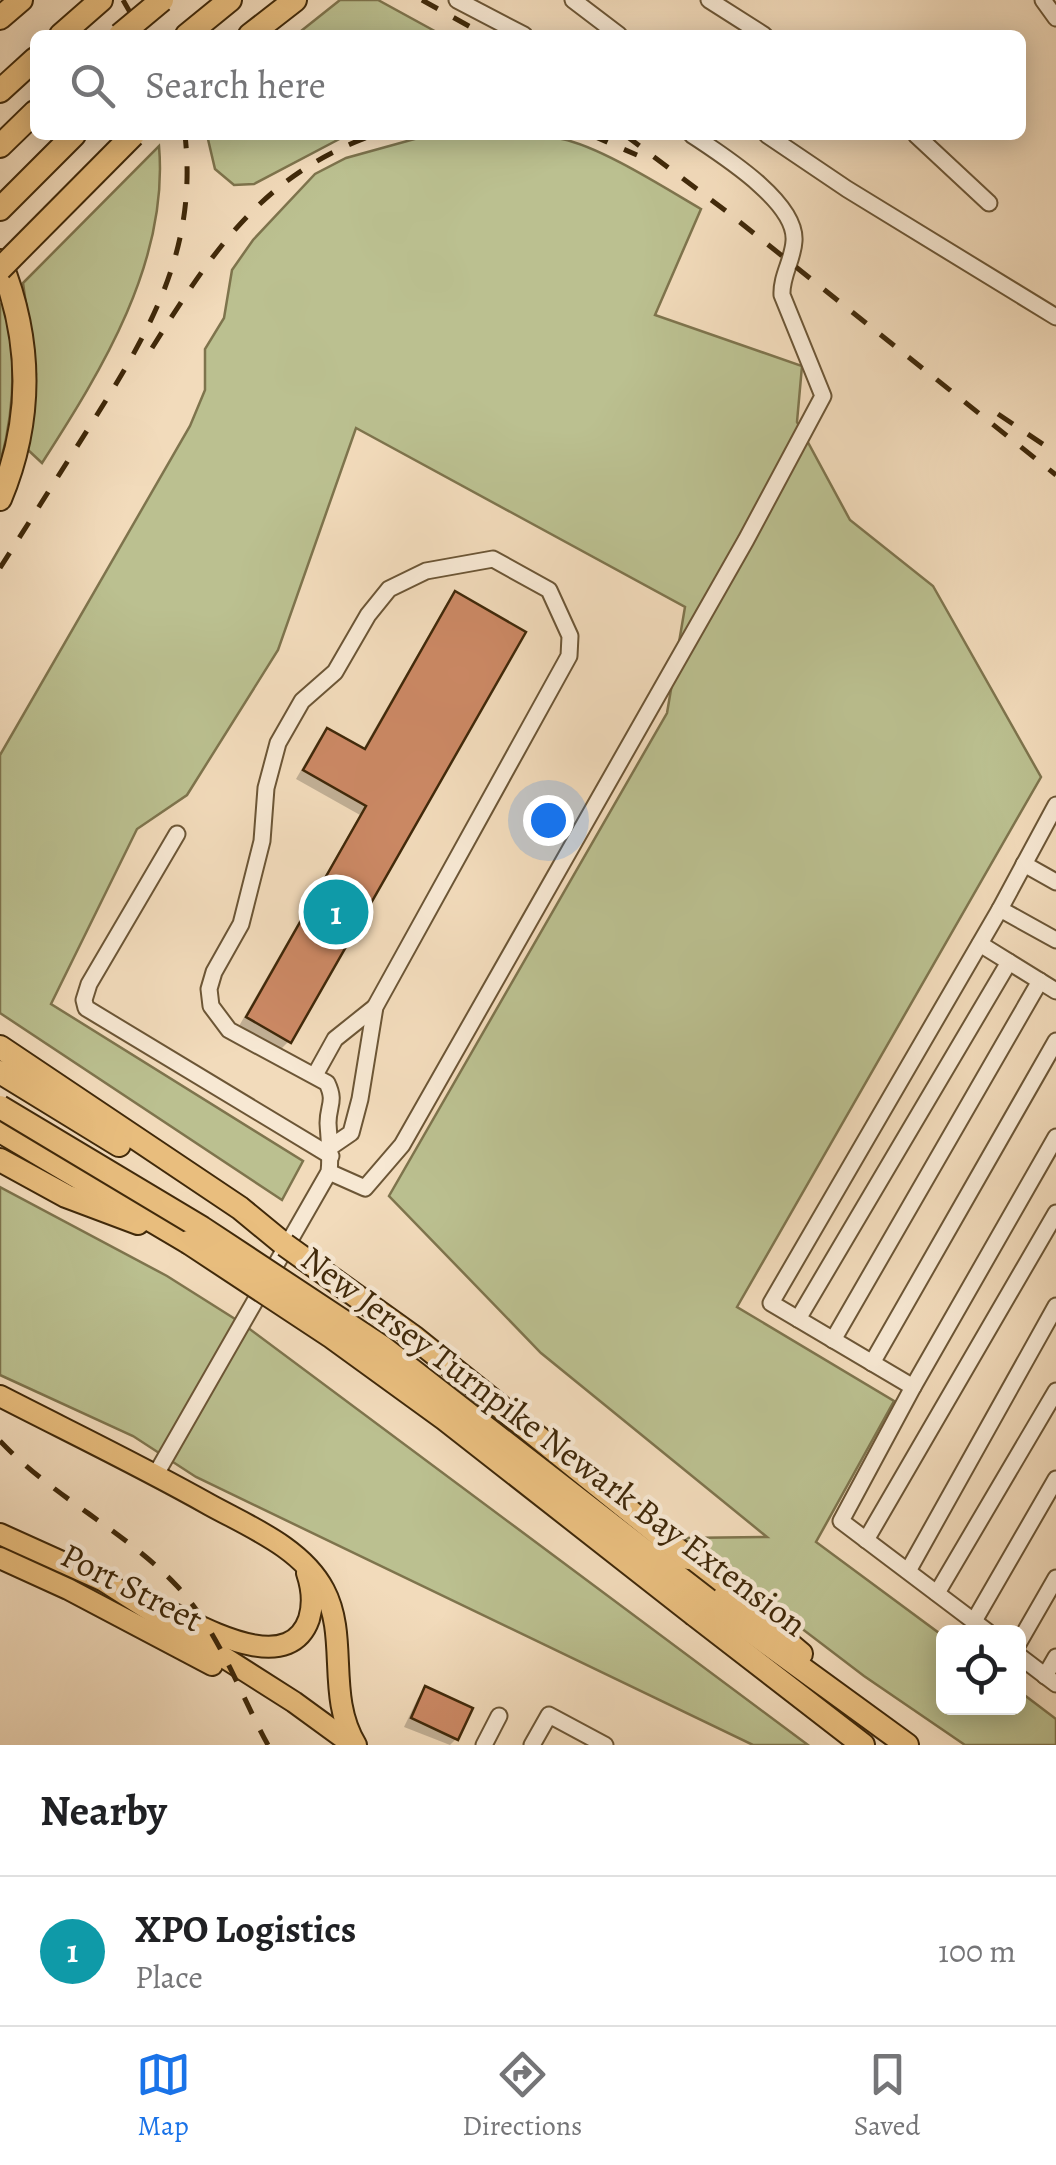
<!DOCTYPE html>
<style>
:root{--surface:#fff;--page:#f6f6f6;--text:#202124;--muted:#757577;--line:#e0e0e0;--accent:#1a73e8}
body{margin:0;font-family:Alegreya,serif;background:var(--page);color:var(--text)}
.controls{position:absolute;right:30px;bottom:30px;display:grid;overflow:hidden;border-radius:15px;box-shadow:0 5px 25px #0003}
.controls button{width:90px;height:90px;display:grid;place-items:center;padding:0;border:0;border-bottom:2px solid var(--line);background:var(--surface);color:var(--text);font:50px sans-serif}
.you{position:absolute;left:548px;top:820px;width:35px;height:35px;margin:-25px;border:8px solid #fff;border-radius:50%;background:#1a73e8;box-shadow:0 0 0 15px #1a73e833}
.badge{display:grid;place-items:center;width:65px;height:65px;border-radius:50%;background:var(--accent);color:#fff;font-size:32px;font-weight:700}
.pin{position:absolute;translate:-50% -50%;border:5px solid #fff;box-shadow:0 2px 10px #0006}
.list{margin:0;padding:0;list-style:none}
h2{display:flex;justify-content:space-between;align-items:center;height:130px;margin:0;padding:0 40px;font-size:42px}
h2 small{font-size:32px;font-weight:400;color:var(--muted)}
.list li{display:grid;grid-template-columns:65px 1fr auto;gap:30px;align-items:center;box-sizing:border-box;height:150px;padding:0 40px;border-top:2px solid var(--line)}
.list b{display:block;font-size:38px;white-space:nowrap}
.list p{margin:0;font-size:32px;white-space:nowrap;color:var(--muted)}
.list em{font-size:32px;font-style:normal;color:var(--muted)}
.icon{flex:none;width:55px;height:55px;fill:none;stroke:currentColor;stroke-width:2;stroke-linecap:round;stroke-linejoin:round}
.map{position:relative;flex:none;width:1056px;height:1745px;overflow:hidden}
.search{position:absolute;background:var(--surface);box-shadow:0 5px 25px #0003;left:30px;right:30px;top:30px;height:110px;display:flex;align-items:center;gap:25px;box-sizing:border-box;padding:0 35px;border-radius:15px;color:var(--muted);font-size:38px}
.sheet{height:280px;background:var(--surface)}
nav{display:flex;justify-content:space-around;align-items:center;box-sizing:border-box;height:140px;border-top:2px solid var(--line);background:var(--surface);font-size:28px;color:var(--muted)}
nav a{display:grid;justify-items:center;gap:5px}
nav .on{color:var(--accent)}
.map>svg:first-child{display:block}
.green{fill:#bbc090;stroke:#7e744d;stroke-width:2.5}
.shadow{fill:#0003}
.building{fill:#cc8965;stroke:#40290a;stroke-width:2.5}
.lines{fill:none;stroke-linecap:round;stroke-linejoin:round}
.minor-casing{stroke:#6c5636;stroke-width:19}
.major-casing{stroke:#40290a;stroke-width:24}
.highway-casing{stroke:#40290a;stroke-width:26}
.minor{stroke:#f7e8d3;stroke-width:15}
.major{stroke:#e9be7e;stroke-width:20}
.highway{stroke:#e9be7e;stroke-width:22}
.rail{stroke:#40290a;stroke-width:5;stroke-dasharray:18 18;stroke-linecap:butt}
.highway-bridge-casing{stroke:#40290a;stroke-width:26;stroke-linecap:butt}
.highway-bridge{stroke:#e9be7e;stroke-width:22}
.labels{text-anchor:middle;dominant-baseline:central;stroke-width:9;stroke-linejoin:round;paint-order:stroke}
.street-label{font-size:35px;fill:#40290a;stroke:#f7e8d3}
</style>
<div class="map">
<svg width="1056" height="1745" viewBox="0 0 1056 1745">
<rect width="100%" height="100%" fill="#f2dbbb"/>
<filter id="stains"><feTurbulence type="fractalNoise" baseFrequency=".002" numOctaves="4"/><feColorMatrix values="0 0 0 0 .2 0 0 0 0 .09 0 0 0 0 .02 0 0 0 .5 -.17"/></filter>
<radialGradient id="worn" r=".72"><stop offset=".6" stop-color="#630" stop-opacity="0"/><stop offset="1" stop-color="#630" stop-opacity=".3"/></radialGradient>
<g class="green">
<path d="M340,0h38l64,35h-146z"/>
<path d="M207,135h140l-93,49 -20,1 -19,-16z"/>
<path d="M429,135c43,0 91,-5 133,4 39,8 103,49 139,70l-46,106 147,51 -5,56 53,98 83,66 108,191 -304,530 157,94 -78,141 127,94 1,72h74l1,-17 37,28v26h-91l-101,-69 -181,-138 84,-1 -226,-184 -152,-157 278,-483 18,-106 -329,-179 -78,222 -91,145 -50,34 -86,175 252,157 -21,39 -282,-187v-258l190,-329 15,-36v-41l19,-31 8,-48 21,-30 62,-66 31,-16z"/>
<path d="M159,146c10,115 -57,224 -117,317l-15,-14 9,-75 -13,-91z"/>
<path d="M4,300c13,55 11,109 -4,164v-159z"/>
<path d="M0,1187l167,89 76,48 565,421h-55l-557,-268 -63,-41 -133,-61z"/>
</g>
<g class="shadow">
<path d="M455,594l-166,447 -9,9 -41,-24 121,-211 -64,-36 23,-40 9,-8 34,20 85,-148z"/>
<path d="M426,1689l30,50 -6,6 -46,-18 14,-29z"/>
</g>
<g class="building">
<path d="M455,591l71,41 -235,411 -45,-26 120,-211 -63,-36 24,-42 38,21z"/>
<path d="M425,1686l48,22 -15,32 -47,-22z"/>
</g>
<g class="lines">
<defs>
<g id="minor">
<path d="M457,0l67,35"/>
<path d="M573,0l46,35"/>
<path d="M709,0l55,35"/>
<path d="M1043,0l13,18"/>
<path d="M767,135l80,54 209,128"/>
<path d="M916,135l73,68"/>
<path d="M1056,805l-56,104 56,31"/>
<path d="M177,834l-88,150 -5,16 2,8 245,148"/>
<path d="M1024,864l32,18"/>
<path d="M1000,909l-229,394 142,84 143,-250"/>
<path d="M980,944l76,47"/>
<path d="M315,1075l20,-36 40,-32"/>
<path d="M329,1172l36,16 37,-43 344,-605 77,-144 -41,-101c-1,-19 11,-35 12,-54 3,-39 -72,-86 -102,-106"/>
<path d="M798,1319l211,-357"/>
<path d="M833,1340l207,-359"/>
<path d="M872,1363l184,-322"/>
<path d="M913,1387l-72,134 147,111"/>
<path d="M156,1474l173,-302c2,-17 0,-32 -1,-49 0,-18 8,-21 -1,-40l-98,-53 -18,-24 -2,-17 5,-17 27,-48 21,-83 4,-53 12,-45 24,-42 33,-29 33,-57 21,-26 37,-18 67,-12 56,31 21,46 -1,20 -194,351 -15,92 -9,34 -19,13"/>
<path d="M866,1540l190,-327"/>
<path d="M908,1571l148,-265"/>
<path d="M937,1593l119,-202"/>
<path d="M974,1621l82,-142"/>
<path d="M1018,1644l38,-66"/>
<path d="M1018,1655l38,29"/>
<path d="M1045,1676l11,-19"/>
<path d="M484,1745l15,-29"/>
<path d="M532,1745l17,-30 56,30"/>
</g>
<g id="major">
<path d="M0,1396c70,36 141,70 210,109 40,22 92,43 114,85 25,47 2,106 32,155"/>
<path d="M0,1534l104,47 190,121 59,43"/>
<path d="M0,1558l68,31 144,76"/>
<path d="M174,1614c34,16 115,62 135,5 5,-16 3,-31 -2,-46"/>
</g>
<g id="highway">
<path d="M0,18l21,-18"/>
<path d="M61,35l40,-35"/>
<path d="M187,35l43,-35"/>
<path d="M250,35l45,-35"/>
<path d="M0,91l35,-32"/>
<path d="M0,146l35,-34"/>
<path d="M0,209l74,-74"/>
<path d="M0,261c32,79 33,159 0,238"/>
<path d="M0,1047l240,161 45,37"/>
<path d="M0,1072l119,73"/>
<path d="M0,1131l188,111"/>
<path d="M0,1160l66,36 72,27"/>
<path d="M688,1558l113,96"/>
<path d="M708,1600l199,145"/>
<path d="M695,1615l168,130"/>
</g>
</defs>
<use href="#minor" class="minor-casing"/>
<use href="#major" class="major-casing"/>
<use href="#highway" class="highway-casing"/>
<use href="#minor" class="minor"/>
<use href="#major" class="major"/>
<use href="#highway" class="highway"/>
<g class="rail">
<path d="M123,0l20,35"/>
<path d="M422,0l63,35"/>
<path d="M591,135l46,20"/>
<path d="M625,135l101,76 330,264"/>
<path d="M152,348c60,-96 110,-173 221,-213"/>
<path d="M998,414l58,39"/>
<path d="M0,568c30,-47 60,-95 90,-142 59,-94 108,-175 95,-291"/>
<path d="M0,1441c53,56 124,89 177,145 42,45 62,106 91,159"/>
</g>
<defs>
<g id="highway-bridge">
<path d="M120,35l42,-35"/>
<path d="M0,269l133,-134"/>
<path d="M0,1107l202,121 180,119 326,253"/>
<path d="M188,1242l144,95 113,82 250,196"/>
<path d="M285,1245l130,93 273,220"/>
</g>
</defs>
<use href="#highway-bridge" class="highway-bridge-casing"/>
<use href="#highway-bridge" class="highway-bridge"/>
</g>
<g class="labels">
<g class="street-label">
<text transform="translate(554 1441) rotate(37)">New Jersey Turnpike Newark Bay Extension</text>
<text transform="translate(132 1587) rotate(27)">Port Street</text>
</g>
</g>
<rect width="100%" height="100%" filter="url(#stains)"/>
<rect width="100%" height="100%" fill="url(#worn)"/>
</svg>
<div class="controls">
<button><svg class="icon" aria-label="locate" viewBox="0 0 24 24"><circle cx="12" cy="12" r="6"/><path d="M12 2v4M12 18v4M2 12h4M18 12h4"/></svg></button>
</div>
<div class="you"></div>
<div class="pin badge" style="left:336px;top:912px;background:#0f9aa8">1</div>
<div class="search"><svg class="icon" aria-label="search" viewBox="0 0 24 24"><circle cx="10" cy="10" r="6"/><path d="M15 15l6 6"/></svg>Search here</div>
</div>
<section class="sheet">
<h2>Nearby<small></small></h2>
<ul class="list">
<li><span class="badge" style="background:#0f9aa8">1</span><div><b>XPO Logistics</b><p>Place</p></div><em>100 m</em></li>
</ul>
</section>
<nav>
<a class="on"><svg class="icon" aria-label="map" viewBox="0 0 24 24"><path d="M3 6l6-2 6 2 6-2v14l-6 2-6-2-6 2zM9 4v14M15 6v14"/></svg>Map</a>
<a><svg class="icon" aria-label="directions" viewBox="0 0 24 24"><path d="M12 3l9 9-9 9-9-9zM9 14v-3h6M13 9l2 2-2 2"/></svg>Directions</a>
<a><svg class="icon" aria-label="saved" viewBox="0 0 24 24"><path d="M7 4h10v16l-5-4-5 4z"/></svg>Saved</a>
</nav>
